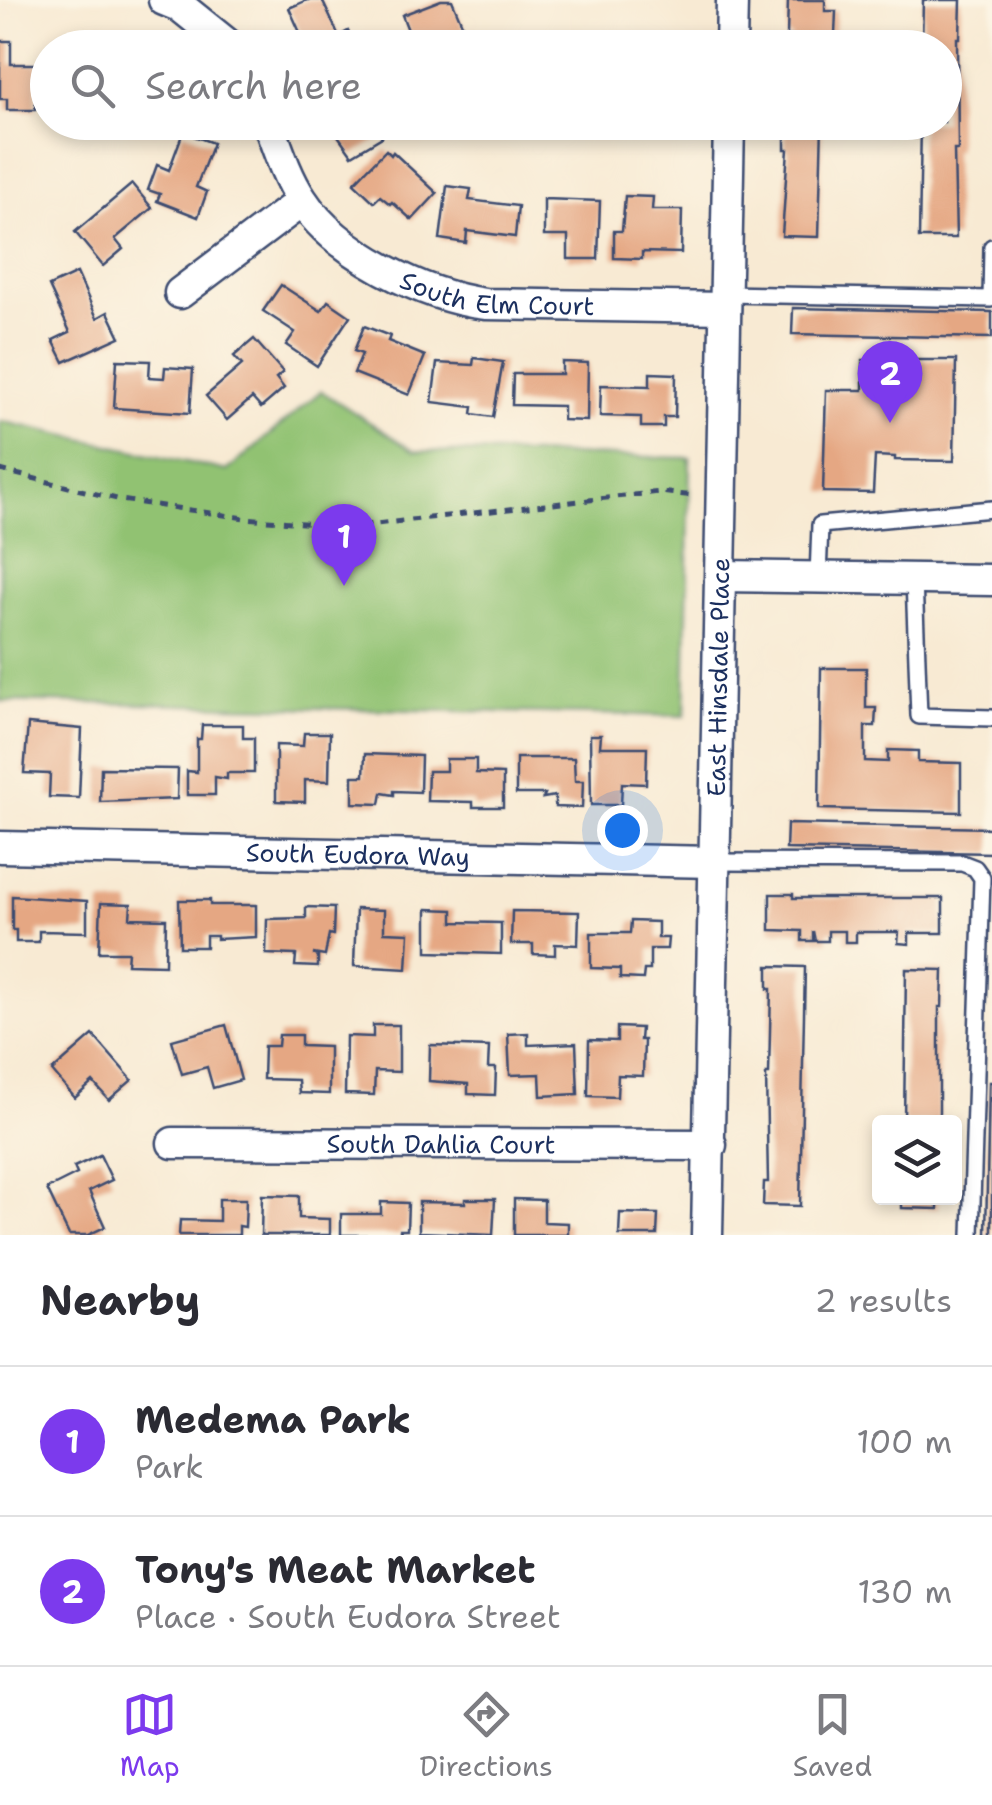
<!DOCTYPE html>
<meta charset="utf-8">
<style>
:root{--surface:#fff;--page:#f2f2f3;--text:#2b2b33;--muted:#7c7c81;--line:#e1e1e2;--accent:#7c3aed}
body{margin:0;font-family:"Shantell Sans",sans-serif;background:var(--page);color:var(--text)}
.controls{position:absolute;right:30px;bottom:30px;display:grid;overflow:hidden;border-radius:10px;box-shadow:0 5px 15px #0003}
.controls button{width:90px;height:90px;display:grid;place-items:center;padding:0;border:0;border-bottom:2px solid var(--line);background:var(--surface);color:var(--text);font:50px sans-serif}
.you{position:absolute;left:622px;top:830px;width:35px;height:35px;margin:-25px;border:8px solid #fff;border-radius:50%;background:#1a73e8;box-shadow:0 0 0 15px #1a73e833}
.badge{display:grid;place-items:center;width:65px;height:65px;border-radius:50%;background:var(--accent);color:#fff;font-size:32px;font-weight:700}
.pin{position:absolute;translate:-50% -82px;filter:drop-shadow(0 2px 5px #0008)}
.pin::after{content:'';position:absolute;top:52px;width:35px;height:30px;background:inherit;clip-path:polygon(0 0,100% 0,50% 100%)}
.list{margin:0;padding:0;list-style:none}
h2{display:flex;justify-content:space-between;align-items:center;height:130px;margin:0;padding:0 40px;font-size:42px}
h2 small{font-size:32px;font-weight:400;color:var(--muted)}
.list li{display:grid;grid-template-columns:65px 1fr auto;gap:30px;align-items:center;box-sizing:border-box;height:150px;padding:0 40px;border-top:2px solid var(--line)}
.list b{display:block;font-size:38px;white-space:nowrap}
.list p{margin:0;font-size:32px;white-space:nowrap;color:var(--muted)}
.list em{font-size:32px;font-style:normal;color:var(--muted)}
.icon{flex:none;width:55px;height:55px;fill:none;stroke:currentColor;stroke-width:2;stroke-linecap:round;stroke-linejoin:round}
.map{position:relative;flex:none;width:992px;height:1235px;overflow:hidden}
.search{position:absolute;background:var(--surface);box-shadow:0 5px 15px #0003;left:30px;right:30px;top:30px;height:110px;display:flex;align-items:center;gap:25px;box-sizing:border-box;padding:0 35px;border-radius:55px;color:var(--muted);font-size:38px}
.sheet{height:430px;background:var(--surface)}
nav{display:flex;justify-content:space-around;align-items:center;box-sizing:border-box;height:140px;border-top:2px solid var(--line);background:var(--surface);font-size:28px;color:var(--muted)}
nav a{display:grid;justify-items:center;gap:5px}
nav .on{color:var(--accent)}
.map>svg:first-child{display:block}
.green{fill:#91c272;stroke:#567868;stroke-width:2.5}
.building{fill:#e5a783}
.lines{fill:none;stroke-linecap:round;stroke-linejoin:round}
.service-casing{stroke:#3c4b70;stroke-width:20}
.minor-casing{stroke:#3c4b70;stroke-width:35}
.path{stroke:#3c4b70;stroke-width:5;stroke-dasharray:8 8;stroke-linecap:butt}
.service{stroke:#fff;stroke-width:15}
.minor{stroke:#fff;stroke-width:30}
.labels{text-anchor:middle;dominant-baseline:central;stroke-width:8;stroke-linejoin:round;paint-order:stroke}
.street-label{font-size:25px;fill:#1b2f5e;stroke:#fcf5e5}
</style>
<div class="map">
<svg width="992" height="1235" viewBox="0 0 992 1235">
<rect width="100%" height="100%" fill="#fcf5e5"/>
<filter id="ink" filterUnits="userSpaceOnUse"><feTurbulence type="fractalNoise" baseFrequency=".01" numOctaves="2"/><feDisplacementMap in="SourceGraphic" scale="20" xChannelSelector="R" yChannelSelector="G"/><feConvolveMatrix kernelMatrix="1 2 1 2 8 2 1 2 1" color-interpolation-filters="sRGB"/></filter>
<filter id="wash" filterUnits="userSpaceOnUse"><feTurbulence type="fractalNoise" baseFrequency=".0048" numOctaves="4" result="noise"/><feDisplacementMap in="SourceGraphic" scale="40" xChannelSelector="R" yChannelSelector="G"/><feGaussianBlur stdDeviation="2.25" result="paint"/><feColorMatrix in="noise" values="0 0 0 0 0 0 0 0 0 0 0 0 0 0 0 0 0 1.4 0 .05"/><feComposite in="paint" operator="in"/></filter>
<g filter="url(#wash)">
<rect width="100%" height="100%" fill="#f8ead3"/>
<path class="green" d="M321,391l93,60 276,7 -5,258 -685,-15v-280l227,50z"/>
<g id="blocks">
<g class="building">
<path d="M307,0h15l17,36 9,-5 8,17h-49l-18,-40z"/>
<path d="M441,0h11l13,31 -22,9 3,8h-31l-13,-33z"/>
<path d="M788,0h37v11h11l-1,24h-10l-1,13h-34l1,-12h-4z"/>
<path d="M923,0h38l-1,38h-3l1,112h-4l2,88h-37l2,-116h23v-74h-22z"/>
<path d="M0,41h11v23h27l-3,46h-28v-11h-7z"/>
<path d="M319,122h54l9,15 -30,18 -23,-32 -8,4z"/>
<path d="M643,122h34l-1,8 -33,-1z"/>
<path d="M785,122h37l-3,115 -37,-1 6,-87h-3z"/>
<path d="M183,132l30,11 -17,44 11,5 -9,25 -41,-16 3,-7 -12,-4 9,-25 12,5z"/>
<path d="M386,150l5,5 2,-3 44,41 -25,27 -20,-18 -2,2 -10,-8 -6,6 -20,-19z"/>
<path d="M132,184l20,24 -37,31 8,10 -20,17 -28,-34z"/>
<path d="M447,186l24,3 -2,11 49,6 -3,31 -48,-6 -1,12 -26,-4z"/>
<path d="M625,196l28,1 -1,13h30l-1,43 -39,-1v7l-28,-1v-27h8z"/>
<path d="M544,199l56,2 -2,58h-30v-23h-24z"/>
<path d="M77,273l20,45 11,-6 12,25 -56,25 -11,-22 17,-8 -21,-46z"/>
<path d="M281,285l40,26 7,-10 22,15 -33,50 -31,-21 9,-13 -32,-21z"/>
<path d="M793,308l199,4v26l-200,-4z"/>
<path d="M364,326l26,10 -2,5 37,15 -16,39 -55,-22 8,-19 -8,-3z"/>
<path d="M254,339l29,33 -7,6 8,10 -23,20 -9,-10 -25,22 -21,-24 36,-31 -8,-9z"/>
<path d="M474,358l29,4 -10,55 -21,-3 1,-7 -41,-5 5,-39 36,2z"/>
<path d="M117,360l33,1 -1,16 15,1 1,-11 28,2 -3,44 -76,-5z"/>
<path d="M863,360h93l-2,101 -59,-1v-3l-20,-1 -2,37 -50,-1 3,-102h37z"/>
<path d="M562,362l26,1 -1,58 -24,-1v-14l-51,-1 1,-31h49z"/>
<path d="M650,373l26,1 -1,43h-11v10h-23v-10l-41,-1 1,-31 49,1z"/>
<path d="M821,668h45v40h10l-1,18h-10v35l23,1v-12l30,1v11l43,1v49l-142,-3z"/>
<path d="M28,724l54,5 -3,69 -30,-1 1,-23 -26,-1z"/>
<path d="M202,725h41v13h11v35h-27v6l-12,-2v18h-28v-24l10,1v-33h4z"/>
<path d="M304,733h26l-1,48 -24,-1v22l-29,-1v-56l27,1z"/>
<path d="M590,735h11l-1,12h47l-1,37 -24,-1 -1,22h-30z"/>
<path d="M365,754l56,2 -1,36 -26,-1v4l-12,-2 -2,11 -27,-1v-27h11z"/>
<path d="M516,758h58l1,23h8l-1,27 -27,-1v-11l-12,2 2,-4h-29z"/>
<path d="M446,759h30v14l27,1v33h-30v-5l-46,-1 1,-30h18z"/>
<path d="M101,768l77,1 -1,30 -77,3z"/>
<path d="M787,824l205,4v25l-206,-4z"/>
<path d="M770,894h23v4h150v35h-34v11l-11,-1 1,-11h-43v10h-11v-11h-17v10h-13l-2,-10v10h-11v-10l-32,-1z"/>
<path d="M12,896l75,5v31l-48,-1v11h-23v-12h-4z"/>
<path d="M179,900h31v5h46v32l-39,2v-3h-11v11h-26z"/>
<path d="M101,903l30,1 -1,14 36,1 -1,46 -38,-1 1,-12h-29z"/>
<path d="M306,907l28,1 -1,27 -4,-1 -4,22 -12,-2 5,2v11l-23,-1 1,-11 -30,-1 1,-35 39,-1z"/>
<path d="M356,909l28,1v22l25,1 -2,36 -53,-3z"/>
<path d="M427,909l26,1v12l48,1v31l-74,-2z"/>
<path d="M512,911l67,1 -1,33 -23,-1v11l-22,-1v-10h-22z"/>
<path d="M631,921l27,1v16h10l-1,11h-17v21h-6l-1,9 -23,-1v-9l-29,-1v-35h39z"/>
<path d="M768,966l37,1 -5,239 -37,-1 1,-23h4l-2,-108h3l2,-85h-3z"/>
<path d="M906,969l37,1 -1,37h-3v115h-35z"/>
<path d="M226,1025l15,55 -28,8 -6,-21 -25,7 -10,-34z"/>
<path d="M373,1025h26v47l-24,-1 -1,24 -29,-1 1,-58 27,1z"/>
<path d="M617,1027l24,1 -1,12h4l-1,36 -25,-1 -1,22 -29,-1 1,-56 28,1z"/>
<path d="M528,1033v12l48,-2 2,51 -37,2 -1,-22 -30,1 -2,-41z"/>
<path d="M93,1035l39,45 -23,20 -16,-18 -18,16 -23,-27z"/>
<path d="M279,1035h22v11l28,1v47l-30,-1 -1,-13 -35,-1 1,-33h14z"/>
<path d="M430,1045l59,2 -1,21h8l-1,27 -27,-1v-10l-39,-3z"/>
<path d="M989,1082h3v153h-6z"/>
<path d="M100,1155l12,25 -23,11 16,36 -17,8h-19l-22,-46 30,-15 -3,-7z"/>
<path d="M262,1195l37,1v22l31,1v16h-69z"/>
<path d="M902,1198h36v11l-36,-1z"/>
<path d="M219,1199h27l-1,28 -6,-1v9h-60l1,-15 39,1z"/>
<path d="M465,1199h30l-2,36 -74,-3v-30l46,1z"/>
<path d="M514,1199l30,1v22l24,1v12h-54z"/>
<path d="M381,1202l27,1 -1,27h-7v5h-59v-21h40z"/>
<path d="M620,1213l38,1 -1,21h-38z"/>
</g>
</g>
</g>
<g filter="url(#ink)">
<use href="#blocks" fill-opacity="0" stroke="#3c4b70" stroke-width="2.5"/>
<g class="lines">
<defs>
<g id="service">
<path d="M726,294l265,5 1,-52"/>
<path d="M818,577l2,-52 172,-16"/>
<path d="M914,579l5,137 73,2"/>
<path d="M715,862l247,1 13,5 7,10 -11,357"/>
</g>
<g id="minor">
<path d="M164,0l17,7 51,41"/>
<path d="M731,48l1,-48"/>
<path id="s1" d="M268,122c9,25 19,56 34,78 35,54 122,96 183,104l240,4"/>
<path d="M180,293l122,-92"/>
<path d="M721,576l271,4"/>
<path id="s2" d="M0,847l715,15"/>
<path id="s3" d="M173,1143l538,2"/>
<path id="s4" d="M707,1235l22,-1113"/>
</g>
</defs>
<use href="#service" class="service-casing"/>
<use href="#minor" class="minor-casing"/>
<path class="path" d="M0,470l121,30 124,18 104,9 311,-35 34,4"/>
<use href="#service" class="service"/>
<use href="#minor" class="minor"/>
</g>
</g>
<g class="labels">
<g class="street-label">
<text stroke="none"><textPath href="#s1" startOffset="312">South Elm Court</textPath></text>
<text stroke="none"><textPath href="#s4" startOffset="558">East Hinsdale Place</textPath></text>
<text stroke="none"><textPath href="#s2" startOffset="358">South Eudora Way</textPath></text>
<text stroke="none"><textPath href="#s3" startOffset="268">South Dahlia Court</textPath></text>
</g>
</g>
</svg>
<div class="controls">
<button><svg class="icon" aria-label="layers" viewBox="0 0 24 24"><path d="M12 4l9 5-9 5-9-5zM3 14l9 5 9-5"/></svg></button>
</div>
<div class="you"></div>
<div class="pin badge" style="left:344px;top:586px">1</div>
<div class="pin badge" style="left:890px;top:423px">2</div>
<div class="search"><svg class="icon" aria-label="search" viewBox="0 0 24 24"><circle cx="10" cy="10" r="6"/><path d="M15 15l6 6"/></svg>Search here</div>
</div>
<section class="sheet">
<h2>Nearby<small>2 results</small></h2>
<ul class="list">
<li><span class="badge">1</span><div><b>Medema Park</b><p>Park</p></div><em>100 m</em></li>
<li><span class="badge">2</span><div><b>Tony's Meat Market</b><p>Place · South Eudora Street</p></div><em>130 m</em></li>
</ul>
</section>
<nav>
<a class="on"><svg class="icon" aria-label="map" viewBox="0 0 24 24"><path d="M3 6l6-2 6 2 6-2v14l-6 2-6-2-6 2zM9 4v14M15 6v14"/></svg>Map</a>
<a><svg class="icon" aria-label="directions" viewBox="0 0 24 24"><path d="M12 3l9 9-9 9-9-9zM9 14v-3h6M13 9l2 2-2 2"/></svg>Directions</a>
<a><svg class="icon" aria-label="saved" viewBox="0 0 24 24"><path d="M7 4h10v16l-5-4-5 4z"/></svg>Saved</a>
</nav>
